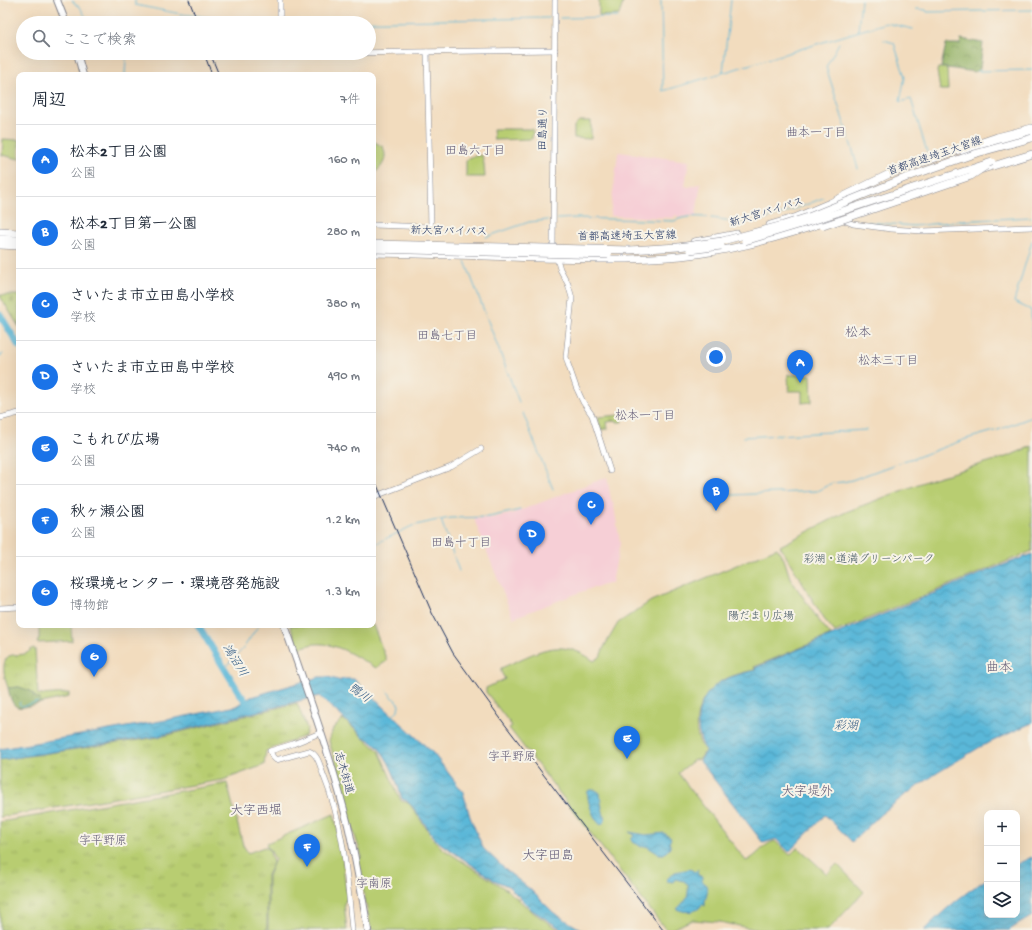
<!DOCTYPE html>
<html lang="ja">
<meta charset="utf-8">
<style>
:root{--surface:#fff;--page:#f2f2f3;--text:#1f2937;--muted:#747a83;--line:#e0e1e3;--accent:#1a73e8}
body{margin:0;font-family:"Gochi Hand","Klee One",sans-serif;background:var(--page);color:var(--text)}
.controls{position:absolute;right:12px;bottom:12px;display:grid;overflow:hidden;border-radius:8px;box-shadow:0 4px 16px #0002}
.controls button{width:36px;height:36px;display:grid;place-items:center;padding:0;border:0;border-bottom:1px solid var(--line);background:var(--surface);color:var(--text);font:20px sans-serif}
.you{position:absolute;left:716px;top:357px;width:14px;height:14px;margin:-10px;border:3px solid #fff;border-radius:50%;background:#1a73e8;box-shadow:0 0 0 6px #1a73e833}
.badge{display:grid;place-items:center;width:26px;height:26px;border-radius:50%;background:var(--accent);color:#fff;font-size:13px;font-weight:700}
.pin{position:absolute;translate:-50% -33px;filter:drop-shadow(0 1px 2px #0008)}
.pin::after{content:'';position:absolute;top:21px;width:14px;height:12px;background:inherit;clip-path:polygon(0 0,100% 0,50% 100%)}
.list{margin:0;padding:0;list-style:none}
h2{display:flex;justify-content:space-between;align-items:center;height:52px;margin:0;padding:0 16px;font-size:17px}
h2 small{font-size:13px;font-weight:400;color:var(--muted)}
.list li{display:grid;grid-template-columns:26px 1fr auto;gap:12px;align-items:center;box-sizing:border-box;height:72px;padding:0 16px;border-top:1px solid var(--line)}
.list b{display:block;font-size:15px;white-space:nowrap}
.list p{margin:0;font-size:13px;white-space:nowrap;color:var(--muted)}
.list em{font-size:13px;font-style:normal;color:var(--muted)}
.icon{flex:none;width:22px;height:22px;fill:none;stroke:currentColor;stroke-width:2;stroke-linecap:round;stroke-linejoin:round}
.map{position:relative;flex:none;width:1032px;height:930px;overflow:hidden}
.search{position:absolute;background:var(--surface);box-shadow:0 4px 16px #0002;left:16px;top:16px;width:360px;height:44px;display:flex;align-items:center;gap:10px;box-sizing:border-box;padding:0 14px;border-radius:22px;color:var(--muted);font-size:15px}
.panel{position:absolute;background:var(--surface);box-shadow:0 4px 16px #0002;left:16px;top:72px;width:360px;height:556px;border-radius:8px}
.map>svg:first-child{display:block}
.built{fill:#f6cfd6}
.grass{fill:url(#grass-tufts);stroke:#6a7e68}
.forest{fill:url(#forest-crowns);stroke:#567060}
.cemetery{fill:url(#cemetery-stones);stroke:#6a7e68}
.green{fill:#b8cd71;stroke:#6a7e68}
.water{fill:url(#water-waves);stroke:#3a739b}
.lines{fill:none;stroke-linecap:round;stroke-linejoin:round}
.stream{stroke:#5ab7d8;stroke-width:1}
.river{stroke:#5ab7d8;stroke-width:7}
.secondary-casing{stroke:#86868e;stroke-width:6}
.primary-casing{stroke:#86868e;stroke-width:8}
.highway-casing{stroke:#86868e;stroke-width:8}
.secondary{stroke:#fff;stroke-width:5}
.primary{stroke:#fff;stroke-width:6}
.highway{stroke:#fff;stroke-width:7}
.rail{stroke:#1b2f5e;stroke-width:1}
.highway-bridge-casing{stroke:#86868e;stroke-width:8;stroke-linecap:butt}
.highway-bridge{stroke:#fff;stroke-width:7}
.labels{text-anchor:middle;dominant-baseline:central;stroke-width:4;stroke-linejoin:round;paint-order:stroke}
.street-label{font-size:11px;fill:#1b2f5e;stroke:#f7f3e8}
.park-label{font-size:11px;fill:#425663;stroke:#f7f3e8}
.neighbourhood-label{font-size:12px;fill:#635c77;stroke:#f7f3e8}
.water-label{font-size:12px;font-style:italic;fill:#2e5883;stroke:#f7f3e8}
.quarter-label{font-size:13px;fill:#635c77;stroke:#f7f3e8}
</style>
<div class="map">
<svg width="1032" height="930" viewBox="0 0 1032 930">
<defs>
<pattern id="grass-tufts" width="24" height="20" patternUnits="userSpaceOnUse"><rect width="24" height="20" fill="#b8cd71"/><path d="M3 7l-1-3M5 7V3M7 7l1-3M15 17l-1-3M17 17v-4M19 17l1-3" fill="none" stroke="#9eb064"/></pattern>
<pattern id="forest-crowns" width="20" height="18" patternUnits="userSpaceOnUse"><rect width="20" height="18" fill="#92b063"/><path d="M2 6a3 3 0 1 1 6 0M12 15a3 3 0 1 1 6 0" fill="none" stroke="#769055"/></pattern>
<pattern id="cemetery-stones" width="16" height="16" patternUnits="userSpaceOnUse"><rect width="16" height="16" fill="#b8cd71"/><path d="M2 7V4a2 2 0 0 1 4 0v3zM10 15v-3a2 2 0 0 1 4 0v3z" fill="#9eb064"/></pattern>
<pattern id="water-waves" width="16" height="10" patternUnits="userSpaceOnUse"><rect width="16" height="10" fill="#5ab7d8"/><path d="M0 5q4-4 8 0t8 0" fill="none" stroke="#4a95b2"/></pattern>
</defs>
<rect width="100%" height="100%" fill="#f7f3e8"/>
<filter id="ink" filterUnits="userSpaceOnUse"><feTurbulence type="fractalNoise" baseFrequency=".025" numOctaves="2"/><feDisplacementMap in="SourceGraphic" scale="8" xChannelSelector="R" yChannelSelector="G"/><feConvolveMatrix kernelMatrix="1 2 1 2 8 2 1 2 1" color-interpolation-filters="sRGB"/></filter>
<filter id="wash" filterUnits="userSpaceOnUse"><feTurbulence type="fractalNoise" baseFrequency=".012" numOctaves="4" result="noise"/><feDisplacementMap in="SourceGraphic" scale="16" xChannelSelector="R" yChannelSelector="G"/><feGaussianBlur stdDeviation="0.9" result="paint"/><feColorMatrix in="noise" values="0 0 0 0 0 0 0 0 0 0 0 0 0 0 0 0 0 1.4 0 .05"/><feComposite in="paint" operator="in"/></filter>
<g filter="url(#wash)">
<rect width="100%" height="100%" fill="#f2dcbe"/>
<g class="built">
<path d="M619,152l70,9 -4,25 4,1 12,-4 -5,32 -17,2 -4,-2 -1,3 -64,-2 8,-63z"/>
<path d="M607,477l4,22 3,7 6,37 -8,40 -23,6 -76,29 -39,-99 18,-1 19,-4z"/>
</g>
<g class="grass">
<path d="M33,648l2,1 3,46 31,-2v4l-28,6 -2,-4 -4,-2 -4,-6 -12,-4 -11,1c-3,-9 -8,-26 1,-32 5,-2 11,-1 16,-2 3,-1 5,-4 8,-6z"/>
<path d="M297,703l10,26 -2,7 -39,15 -2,14 -41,15 -223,37v-57l160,-23z"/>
<path d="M227,783l16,62 5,8 16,-6 5,2 4,14 -6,12v55h-267v-108z"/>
</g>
<g class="forest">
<path d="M961,39l22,4 -3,26 -5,3 -34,-5 5,-23h14z"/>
<path d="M19,687l12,4 4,6 4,2 2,4c-22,5 -28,11 -33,-15z"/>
</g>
<g class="cemetery">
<path d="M0,295h19v32l-19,-31z"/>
<path d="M619,415l2,1 1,6h-6v-1l-9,1 1,7 -7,1 -3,-13z"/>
</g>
<g class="green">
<path d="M599,0h25l-5,15 -20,1z"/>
<path d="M938,68h9l1,22h-8l-3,-19z"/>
<path d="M579,121h12v18l-17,-1v-12z"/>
<path d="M493,129h40l-1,10 -38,1z"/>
<path d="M3,139l16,1v19l-17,-4z"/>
<path d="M373,141l10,6c5,11 0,20 -10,27z"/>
<path d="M482,155l2,9 1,13h-19v-16l4,-4z"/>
<path d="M788,375h23l1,27 -10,1v-12h-13z"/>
<path d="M1032,446v105l-197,81 -11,-13 -44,-73 66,-34 88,-34 75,-22z"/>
<path d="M777,548l7,11 6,19 30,44 11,13 -77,32 1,3c-12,2 -25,6 -35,12 -18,12 -29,37 -21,58 1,4 4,7 6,11l-5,8 -6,1 -16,13 68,88c12,-5 17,-17 29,-20l15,14 8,-8 29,27 10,-10 27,28 -36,38h-69l-39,-8 -28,-2 -22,10h-4l-157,-202 3,-2 -26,-34v-4l19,-9 -4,-7v-4c36,-15 57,-33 93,-7l6,-4 4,-10 14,-24 33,-22z"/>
<path d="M39,625h32l1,16 -35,2 2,-5z"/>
<path d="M290,625h83l14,36 -11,7c-24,-13 -49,-34 -77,-19z"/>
<path d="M343,719l36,32 22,50 8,2 25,37 9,9 64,41 27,23 25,17h-188l-14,-71 5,-2 -13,-39 -11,-47 -9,-30 4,-12z"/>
<path d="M334,814l7,31 6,54 -3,4 3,27h-79v-54l7,-17 -6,-11 -3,-2 1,-3z"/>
</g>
<g class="water">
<path d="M1032,554v169l-52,24 -43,26 -32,22 -24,19 -29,28 -27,-27 -36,37 -13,-13 -13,4 -63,-82 6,-10c-14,-24 -10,-53 14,-69 11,-6 24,-9 36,-12l-1,-2 23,-10 207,-86z"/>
<path d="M319,677h9l13,4v-2h13l79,74 30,39 7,25 13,31 24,23 24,19 23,23 28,17h-20l-4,-3 -26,-17 -24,-24 -14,-6 -57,-39 -25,-35 -5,-5 -5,-2c-7,-23 -16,-54 -41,-63v-2l-42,-38 -160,40 -159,24v-11l161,-28 76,-15 14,-9z"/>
<path d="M590,790h6l4,3 1,10 4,18 -4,4c-7,-4 -15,-26 -13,-34z"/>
<path d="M629,832l17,3 18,-2 7,5 -2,5 1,1v4l-6,6h-5l-13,-8 -5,1 -4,-3 -5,-2v-4l3,-3z"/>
<path d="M1032,857v59l-23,14h-85c19,-19 40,-37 63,-51v36h30v-51z"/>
<path d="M690,869l5,3 3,-3 -1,3 1,3 4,2v4l5,4c2,8 -3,13 -2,21l-3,-2c-3,9 -18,9 -25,5 10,-10 12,-12 11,-25l-4,-3 -9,-2 -2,3 -6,-1v-2l8,-7z"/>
</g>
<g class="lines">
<g class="stream">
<path d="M72,0l4,5 4,2 9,16"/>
<path d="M135,0v5l46,9 44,5 52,4"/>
<path d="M661,0l2,91 223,-68 27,6"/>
<path d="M916,9l10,1 1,2 105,-2"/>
<path d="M560,18l58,-1"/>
<path d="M282,23l267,-5"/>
<path d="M858,31l3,-31"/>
<path d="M884,40l10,3 11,34 -5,24 1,1 10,-3 16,53"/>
<path d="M839,43l-13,24 27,84 5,18"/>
<path d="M117,53l1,3"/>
<path d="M977,71l55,-1"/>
<path d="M723,72l8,-72"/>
<path d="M125,75l1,-16"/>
<path d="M557,219l20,-1 97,3c25,-12 56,5 82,0 22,-4 47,-15 67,-23"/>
<path d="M868,222l46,4 45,-5 72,-4"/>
<path d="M486,237l43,-15 19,-2"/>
<path d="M1032,241l-18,61 17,8 1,28"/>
<path d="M465,261l54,141"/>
<path d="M17,347l2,-1"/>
<path d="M0,356l3,-2"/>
<path d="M523,413l30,76"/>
<path d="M744,437l122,-7"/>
<path d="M711,496l106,-5 15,-8 11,-1 9,-2 57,-21 6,-1 51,-19 32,-9 34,-13"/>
<path d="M441,520l18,51"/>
<path d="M373,545l39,-19 21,-5 18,-3 38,-1 31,-7"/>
<path d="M225,667l17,-17 17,-25"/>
<path d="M387,691l12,13 -1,6 -4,5"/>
<path d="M20,702l-1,2 3,2 16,-4"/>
</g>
<g class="river">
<path d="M0,315l19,31"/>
<path d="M198,625l42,69 11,14"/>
</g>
</g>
</g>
<g filter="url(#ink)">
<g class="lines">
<defs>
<g id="secondary">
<path d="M280,0v23"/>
<path d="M555,0l-2,245 7,24 8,15 4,14 -6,59 2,7 8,23 7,15 9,13 18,56"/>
<path d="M281,53v1l274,-4"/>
<path d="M835,211l4,7 14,6 38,5 32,2 109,-4"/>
<path d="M373,225l58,2 -4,-175"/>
<path d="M0,418l19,-5"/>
<path d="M373,497l78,-30 30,-18"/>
<path d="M0,608l19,-1"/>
<path d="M320,733l-27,11 -23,7 3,6 3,3 33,-9c9,3 11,15 14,23 21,51 24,102 29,156"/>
</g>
<g id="primary">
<path d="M57,0l9,23"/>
<path d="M77,53l6,22"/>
<path d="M284,625c23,66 47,132 64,200 8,35 14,70 20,105"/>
</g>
<g id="highway">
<path d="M964,153l68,-20"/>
<path d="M980,170l52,-16"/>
<path d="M770,225l27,-8 33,-14 59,-29 108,-37 35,-9"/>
<path d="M0,232l19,1"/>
<path d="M0,239l19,1"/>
<path d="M694,242l43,-8"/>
<path d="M0,245l19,1"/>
<path d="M373,253c56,1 113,3 169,5 52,1 104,3 155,-4 45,-6 88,-18 132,-33"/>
</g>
</defs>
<use href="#secondary" class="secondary-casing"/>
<use href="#primary" class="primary-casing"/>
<use href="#highway" class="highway-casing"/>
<use href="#secondary" class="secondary"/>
<use href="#primary" class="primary"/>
<use href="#highway" class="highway"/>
<g class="rail">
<path d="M189,0l9,23"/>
<path d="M204,53l8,22"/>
<path d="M210,53l9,22"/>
<path d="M373,476l59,137 21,40 50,69 160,208"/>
</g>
<defs>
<g id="highway-bridge">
<path d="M823,226l148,-50 15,-10"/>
<path d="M745,241l70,-21 177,-58"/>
<path d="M373,244l257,6 48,-3 44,-6 61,-16 28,-9 94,-38 69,-24 58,-16"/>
<path d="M373,249l235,6"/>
<path d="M690,250l31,-4"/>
</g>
</defs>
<use href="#highway-bridge" class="highway-bridge-casing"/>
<use href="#highway-bridge" class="highway-bridge"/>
</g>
</g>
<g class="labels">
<g class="street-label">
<text transform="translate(544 129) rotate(-89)">田島通り</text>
<text transform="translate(935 157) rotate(-19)">首都高速埼玉大宮線</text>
<text transform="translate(767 213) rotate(-17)">新大宮バイパス</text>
<text transform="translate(449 232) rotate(1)">新大宮バイパス</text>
<text transform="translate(627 237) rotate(-1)">首都高速埼玉大宮線</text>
<text transform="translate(343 773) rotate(74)">志木街道</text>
</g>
<g class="park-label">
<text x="869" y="560">彩湖・道満グリーンパーク</text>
<text x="761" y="617">陽だまり広場</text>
</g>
<g class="neighbourhood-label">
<text x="816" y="134">曲本一丁目</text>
<text x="475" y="152">田島六丁目</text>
<text x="447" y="337">田島七丁目</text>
<text x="888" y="362">松本三丁目</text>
<text x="645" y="417">松本一丁目</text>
<text x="461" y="544">田島十丁目</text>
<text x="512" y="758">字平野原</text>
<text x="103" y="842">字平野原</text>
<text x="374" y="885">字南原</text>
</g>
<g class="water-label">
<text transform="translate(234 661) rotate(58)">鴻沼川</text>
<text transform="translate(359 694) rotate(37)">鴨川</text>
<text x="846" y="727">彩湖</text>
</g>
<g class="quarter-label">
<text x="858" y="333">松本</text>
<text x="999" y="668">曲本</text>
<text x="807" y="792">大字堤外</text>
<text x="256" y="811">大字西堀</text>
<text x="548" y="856">大字田島</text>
</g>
</g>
</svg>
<div class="controls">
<button>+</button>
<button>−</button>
<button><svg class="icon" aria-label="layers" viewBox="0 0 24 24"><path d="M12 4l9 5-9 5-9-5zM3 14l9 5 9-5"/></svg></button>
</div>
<div class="you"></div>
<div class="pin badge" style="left:800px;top:383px">A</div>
<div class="pin badge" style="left:716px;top:511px">B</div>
<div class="pin badge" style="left:591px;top:525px">C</div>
<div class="pin badge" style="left:532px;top:554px">D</div>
<div class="pin badge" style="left:627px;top:759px">E</div>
<div class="pin badge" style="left:307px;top:867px">F</div>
<div class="pin badge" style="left:94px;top:677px">G</div>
<div class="search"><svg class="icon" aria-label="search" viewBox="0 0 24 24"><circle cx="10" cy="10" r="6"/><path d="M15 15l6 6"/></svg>ここで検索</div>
<section class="panel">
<h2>周辺<small>7件</small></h2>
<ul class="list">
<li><span class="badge">A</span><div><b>松本2丁目公園</b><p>公園</p></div><em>160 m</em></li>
<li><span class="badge">B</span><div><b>松本2丁目第一公園</b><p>公園</p></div><em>280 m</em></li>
<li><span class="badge">C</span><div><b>さいたま市立田島小学校</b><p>学校</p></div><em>380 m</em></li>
<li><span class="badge">D</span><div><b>さいたま市立田島中学校</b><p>学校</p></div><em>490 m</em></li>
<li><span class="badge">E</span><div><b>こもれび広場</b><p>公園</p></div><em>740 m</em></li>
<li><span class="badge">F</span><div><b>秋ヶ瀬公園</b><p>公園</p></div><em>1.2 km</em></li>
<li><span class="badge">G</span><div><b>桜環境センター・環境啓発施設</b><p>博物館</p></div><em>1.3 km</em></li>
</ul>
</section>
</div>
